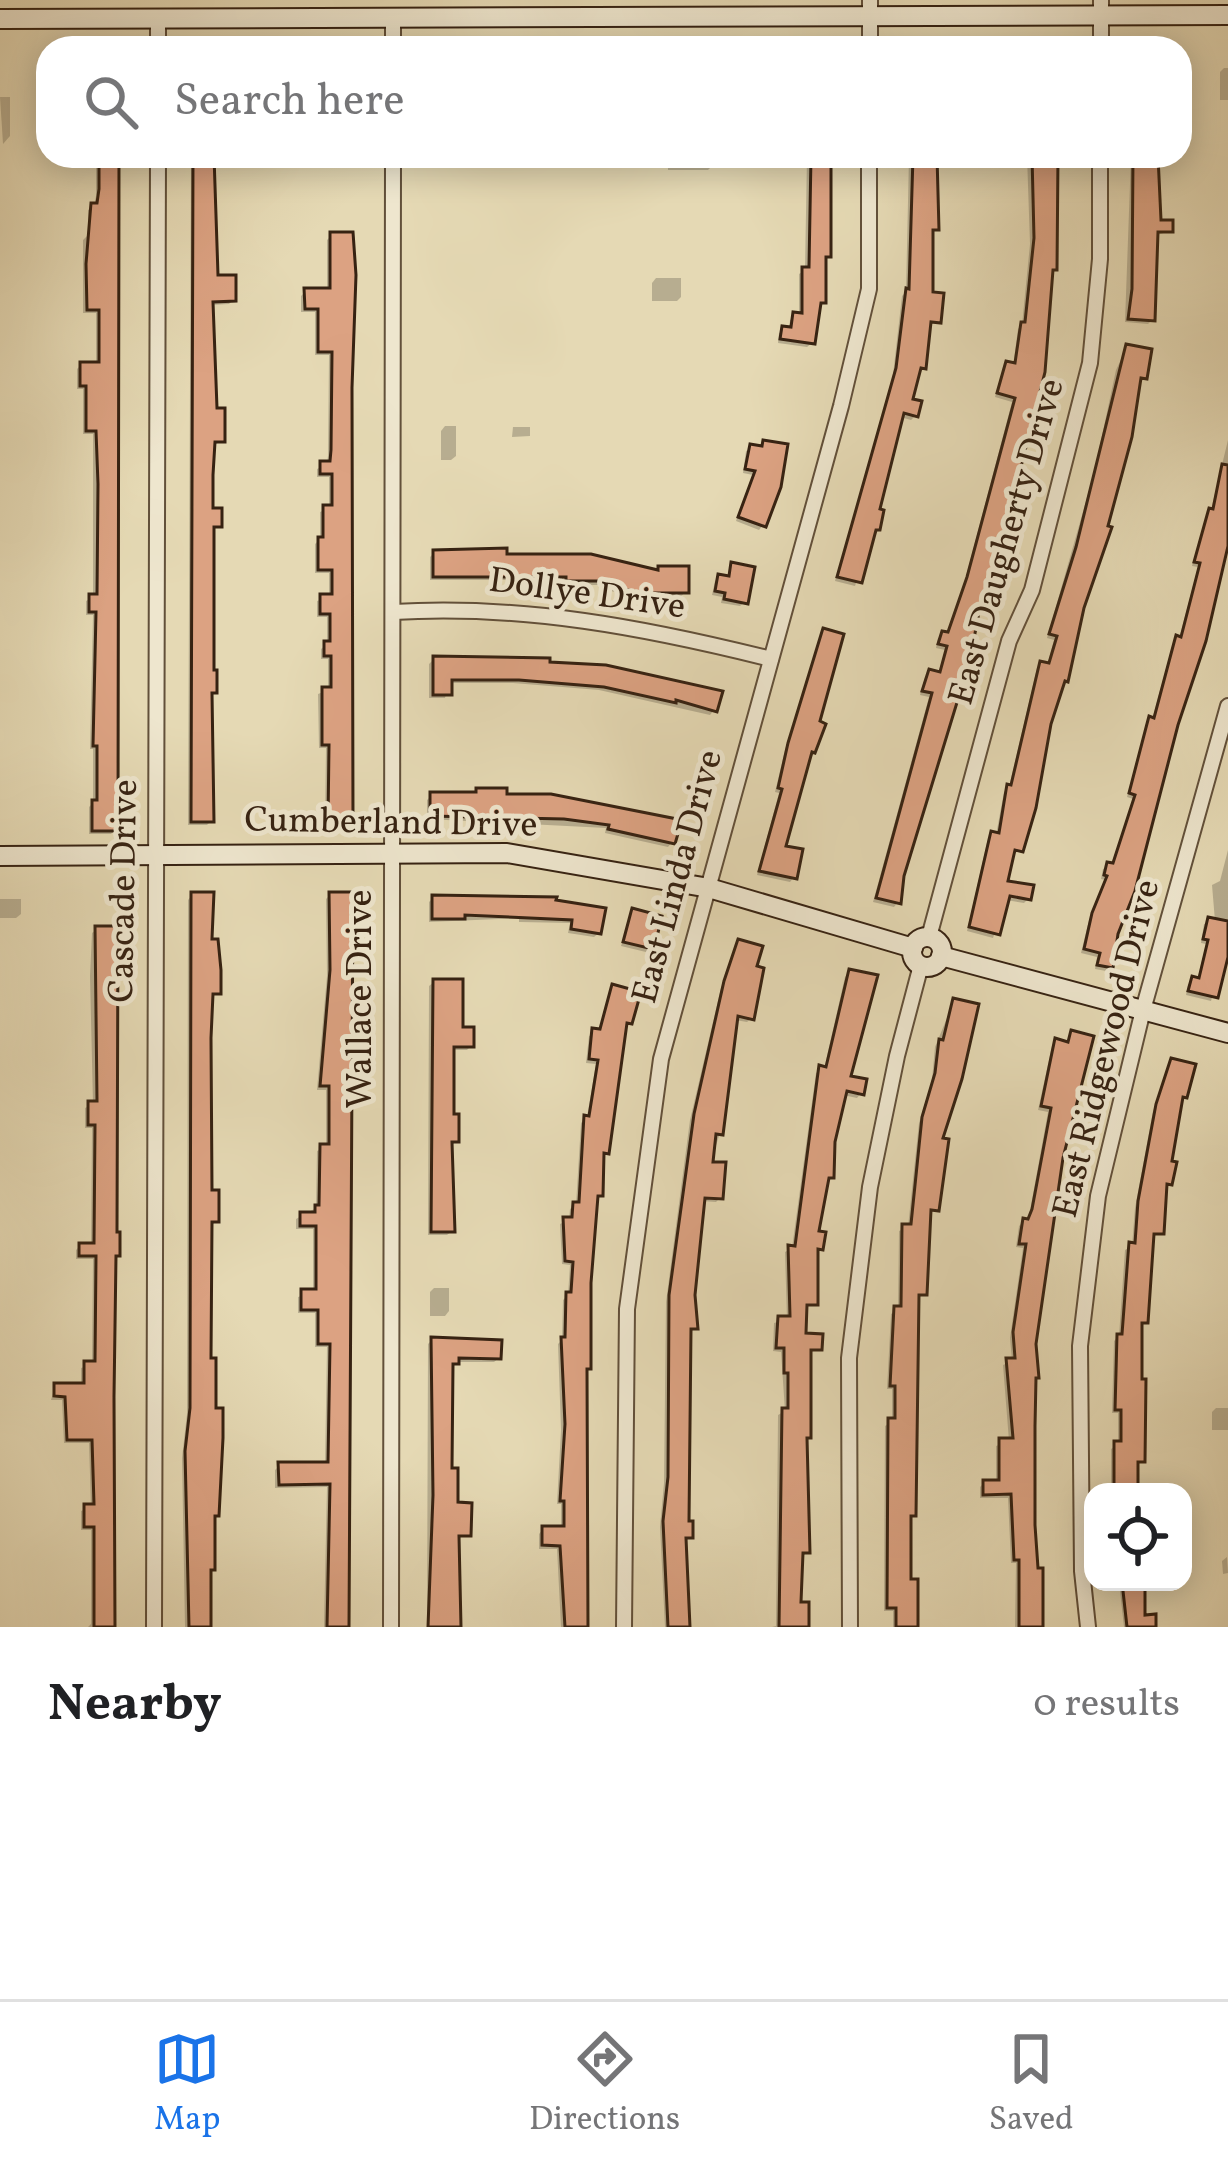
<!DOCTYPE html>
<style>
:root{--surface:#fff;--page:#f2f2f2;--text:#202124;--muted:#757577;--line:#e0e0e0;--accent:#1a73e8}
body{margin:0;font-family:Vollkorn,serif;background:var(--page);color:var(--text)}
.controls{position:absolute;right:36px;bottom:36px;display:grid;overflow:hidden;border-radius:24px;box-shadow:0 6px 30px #0003}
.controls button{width:108px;height:108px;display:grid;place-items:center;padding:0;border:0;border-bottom:3px solid var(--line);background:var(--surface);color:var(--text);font:60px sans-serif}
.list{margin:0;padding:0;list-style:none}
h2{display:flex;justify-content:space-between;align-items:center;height:156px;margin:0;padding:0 48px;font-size:51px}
h2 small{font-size:39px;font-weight:400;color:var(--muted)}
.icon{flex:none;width:66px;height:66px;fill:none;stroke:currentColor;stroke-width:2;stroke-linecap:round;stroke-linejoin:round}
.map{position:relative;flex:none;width:1228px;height:1627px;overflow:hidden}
.search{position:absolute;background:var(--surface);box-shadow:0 6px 30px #0003;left:36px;right:36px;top:36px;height:132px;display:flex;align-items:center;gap:30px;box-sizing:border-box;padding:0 42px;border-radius:36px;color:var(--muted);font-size:45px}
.sheet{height:372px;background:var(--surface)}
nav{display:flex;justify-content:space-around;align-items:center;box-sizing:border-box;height:168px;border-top:3px solid var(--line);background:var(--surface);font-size:33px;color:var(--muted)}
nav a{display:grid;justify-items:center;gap:6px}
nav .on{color:var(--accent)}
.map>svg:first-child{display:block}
.shadow{fill:#0003}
.building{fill:#dca282;stroke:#362212;stroke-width:3}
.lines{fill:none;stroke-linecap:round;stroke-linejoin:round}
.street-casing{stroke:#62503a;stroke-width:18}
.secondary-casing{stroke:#362212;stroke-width:22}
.street{stroke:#eee6ce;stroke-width:14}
.secondary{stroke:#eee6ce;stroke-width:18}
.labels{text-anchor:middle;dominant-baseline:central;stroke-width:10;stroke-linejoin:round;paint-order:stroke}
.street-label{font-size:36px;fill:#362212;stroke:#eee6ce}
</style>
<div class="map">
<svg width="1228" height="1627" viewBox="0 0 1228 1627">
<rect width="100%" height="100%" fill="#e5d9b4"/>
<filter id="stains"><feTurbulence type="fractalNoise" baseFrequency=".00167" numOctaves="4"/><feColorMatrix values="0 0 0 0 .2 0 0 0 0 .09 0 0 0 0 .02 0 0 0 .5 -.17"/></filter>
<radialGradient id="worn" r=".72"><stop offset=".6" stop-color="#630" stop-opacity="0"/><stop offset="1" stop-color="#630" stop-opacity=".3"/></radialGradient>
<g class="shadow">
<path d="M1224,68h4v32h-8v-28z"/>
<path d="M0,97h10v39l-7,8z"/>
<path d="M96,156h20l-1,674 -4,4h-22v-27l4,-4v-54h-3l3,-134h-7v-14l7,-4v-163h-10v-45h-6v-20l4,-4h15v-52h-13v-73l5,-5v-25l6,-4 2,-10z"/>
<path d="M191,156h21l3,122 18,22 -4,4 -18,1 4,106 7,30 -10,5 -2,65 9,15 -8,4 3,162 -5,6 2,123 -4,4h-19z"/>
<path d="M668,156h50v4l-10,10h-40z"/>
<path d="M807,156h21l-5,145 -6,6 -5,36 -5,4 -29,-4 1,-10 10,-3 1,-10 9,-4v-42l6,-4z"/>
<path d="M909,156h25l2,73 -6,6v59l8,28 -10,3 -5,42 -14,34 7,14 -5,5 -11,-3 -24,95 1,17 -5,5 -17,52 -20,-5 58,-206 9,-79 4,-4z"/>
<path d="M1027,156h28v83l-154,637 -3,26 -4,5 -21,-5 56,-205 -9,-2 5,-18 4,-5 9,3 7,-25 -9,-2 2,-10 8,-3 18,-51 48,-182 -17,-5 8,-29 10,-2 5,-37 4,-4 8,-81z"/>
<path d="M1131,156h24l4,67 11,8 -16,5 -2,84 -4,4 -23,-2z"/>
<path d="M331,236l19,584 -5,4h-20l1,-76h-7l-1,-54 10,-4v-31h-7v-10l6,-5v-27h-10v-16l12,-4v-24h-14v-29l5,-5v-27l9,-4v-31h-12v-8l10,-5 1,-8 1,-101h-14v-43h-14v-16l5,-5h21v-51z"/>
<path d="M656,278h25v19l-4,4h-25v-18z"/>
<path d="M1127,347l18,31 -5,4 -80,304 -40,165 -9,3 -6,29 23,16 -4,4 -18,-3 -13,38 -26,-7 21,-93 8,-3 8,-43 5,-5 28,-119 4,-4 6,2 7,-26 -7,-2 47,-165 22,-103z"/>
<path d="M445,426h11v30l-5,4h-10v-29z"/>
<path d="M513,427h17v9l-18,1z"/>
<path d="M1228,440v100l-113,393 -5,34 -4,4 -11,-2 2,-12 -16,-4 8,-33 16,-40 -4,-1 2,-10 8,-3 22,-67 -6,-2 19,-73 6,-4 21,-77 6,-4 19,-72 -6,-1 14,-50 5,-6z"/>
<path d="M764,443l-1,82 -4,5 -23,-9 17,-46 -10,-2 3,-22z"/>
<path d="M434,553l70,4 182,35 -5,4h-44l-32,-6 1,-5h-44v-5h-132v-23z"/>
<path d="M732,565l13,37 -5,4 -19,-3 1,-6 -10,-2 3,-14 4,-4 7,1z"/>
<path d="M823,631l-10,120 -6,6 -25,91 12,29 -4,5 -33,-7 22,-82 -4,-1 10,-42z"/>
<path d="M434,659l113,6 167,45 -4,5 -111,-25 -86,-7h-64l-4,15h-16v-34z"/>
<path d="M432,795l119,2 121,45 -4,5 -63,-14 1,-5 -179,-9v-19z"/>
<path d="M1228,850v93l-17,58 -25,-6 2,-11 9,-3 9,-37 -5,-1 3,-19 11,-3 -3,-36 8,-4z"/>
<path d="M192,895l17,47 9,50 -8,5 -1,196 7,28 -4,4 -4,136 8,154 -4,4 -4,54v54h-23l-3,-169 5,-44 1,-514z"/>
<path d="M330,895l17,732h-23l3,-140 -52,1v-18l5,-5h45l2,-118h-12v-34h-17v-16l15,-5v-63h-17v-10l20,-11 1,-57 9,-4v-57h-9l10,-114 -1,-77z"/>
<path d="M433,898l121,2 45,33 -5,4 -26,-4 2,-10 -51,-1v-4l-90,4v-20z"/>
<path d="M0,899h21v15l-5,4h-16z"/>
<path d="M633,912l19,31 9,21 -5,4 -9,-2 3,-13 -29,-7z"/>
<path d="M97,929l16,330 -1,368h-24l3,-3v-94h-10v-19l10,-4 -2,-64h-25l-2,-43h-11l4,-14h26v-18l11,-4 1,-105h-17v-9l4,-4h11l1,-118h-7v-20l8,-4 -3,-128 2,-43z"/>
<path d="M739,942l15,26 -2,50 -5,4 -12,-2 -15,113 -10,31 10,34 -4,4 -14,-1 -10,94 3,33 -4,4 -6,192 5,13 -5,4 2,86h-22l-5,-100 4,-44 2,-181 24,-182 31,-132z"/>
<path d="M850,972l-2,106 13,15 -4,5 -14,-3 -11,47 -1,35 -5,4 -10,52 4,16 -5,5v49l-11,5 -1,28 16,13 -11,4 -4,88 3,111 -5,5 -4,48 8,22h-34l4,-1 2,-211 7,-4 -4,-59 -8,-1 1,-28 13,-4 -2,-67 7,-4 24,-175 8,-4 21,-92z"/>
<path d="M434,982l37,64 -4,4h-16v67l5,24 -4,4v86l-5,4h-19l1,-249z"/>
<path d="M613,988l16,35 -5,5 -18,124 -5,6 -1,36 -5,5 -11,173v255h-23l-4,-78h-18v-15l4,-5h18v-25h-4l4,-74 -3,-86 4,-4 1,-40 5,-5 2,-30 -8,-1 -2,-40 9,-4 1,-11 6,-4 5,-82 6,-6 9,-53 -10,-1 3,-27 9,-4z"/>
<path d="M954,1001l-15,139 -3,70 -8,4 -4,80 -8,5 -3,216 -5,5v62l7,45h-22v-16h-9l1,-185 7,-5v-32h-5l4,-75 7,-5 1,-78 9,-4 11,-104 13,-43 3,-33z"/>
<path d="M1072,1033l-12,125 -27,186 2,227 6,56h-26l1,-64h-5l-3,-65h-28v-11l4,-4h12v-37l13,-5 -6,-76 9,-4 -2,-23 13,-90 -7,-1 3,-21 10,-10 19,-104 -10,-2 14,-64 4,-4 10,2z"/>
<path d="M1172,1061l13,36 -6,6 -11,60 2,21 -7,6 -2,43 -10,4 -6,85 -6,6 3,132 -7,5v27h-24v-43l7,-5v-31h-6l2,-72 5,-5 6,-86 7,-4 3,-38 18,-97z"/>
<path d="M434,1288h15v23l-4,5h-15v-24z"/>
<path d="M432,1340l67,18 -5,4h-37l-5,5 -3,104 6,34 13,29 -12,5 2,88h-31l1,-283z"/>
<path d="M1216,1408h12v22h-16v-18z"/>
<path d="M1227,1557l1,16 -5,1 -1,-13z"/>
<path d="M1119,1582h23v36l11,9h-29z"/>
</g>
<g class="building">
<path d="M99,156h20l-1,675h-26v-31h5v-54h-4l3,-134h-7v-18h8l1,-110 -2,-53h-10v-45h-6v-24h19v-52h-12l-1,-46 5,-61h6l2,-14z"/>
<path d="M193,156h21l4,119h18v26l-23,1 4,106h8v34h-10l-2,33v33h9v19h-8v143h3v23h-5l2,129h-23z"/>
<path d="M811,156h20v101h-5v46h-5l-6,41 -35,-5 2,-13 9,1 2,-15 9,1v-46h7z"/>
<path d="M913,156h24l2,74h-6v62l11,1 -3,30 -10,-1 -5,47 -5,-1 -8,31 9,2 -4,16 -14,-4 -24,96 4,1 -4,20h-4l-14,53 -25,-6 59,-209 10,-80 3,1z"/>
<path d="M1032,156h26l-1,114h-4l-8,102 -51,201 -15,39 -9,48 -66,216 -3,28 -25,-6 56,-205 -10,-2 7,-22 11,3 7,-26 -9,-2 4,-13 6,1 19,-55 48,-179 -18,-5 9,-32 9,2 6,-41h4l9,-84z"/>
<path d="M1133,156h25l3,64h12v12h-15l-3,89 -27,-2 4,-30z"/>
<path d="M330,232h23l3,43 -4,113 1,433h-25l1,-76h-7v-58h9v-31h-7v-15h6v-27h-10v-20h12v-24h-14v-33h5v-32h9v-31h-12v-13h10l1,-11 1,-98h-14v-43h-13l-1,-21h26z"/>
<path d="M1126,344l26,5 -5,30 -6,-1 -9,59 -24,89 4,1 -28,81 -16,74 -3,-1 -14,43 -15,84 -13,44 -8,-2 -7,31 26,4 -3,15 -21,-4 -10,39 -31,-8 22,-96 8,2 8,-49 4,1 29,-124 9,2 8,-27 -8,-2 27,-87z"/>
<path d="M763,440l25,4 -7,43 -15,40 -28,-10 17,-46 -10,-2 5,-25 12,2z"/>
<path d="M1222,464l6,1v81l-22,95 -28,84 -43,166 -17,43 -5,34 -16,-3 3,-12 -16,-4 8,-36 15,-37 -3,-1 3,-13 6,1 22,-68 -6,-2 20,-77 5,2 22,-83 5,2 19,-74 -6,-1 15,-54 4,1z"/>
<path d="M507,548v6h84l67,16v-4h31v27h-46l-36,-7 1,-5h-42v-4h-133v-27z"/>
<path d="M731,562l24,5 -7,37 -24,-5 1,-6 -10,-2 3,-17 11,2z"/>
<path d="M823,628l21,6 -24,87 6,3 -11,29 -3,-1 -26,94 17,3 -6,30 -38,-8 23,-82 -4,-1 10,-45z"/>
<path d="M433,656l117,2v4l56,3 117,26 -6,21 -41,-12v3l-72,-16 -85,-7h-67v15h-19z"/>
<path d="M476,788h31v6h44l131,26 -7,24 -67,-15 1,-4 -45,-6 -134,-3v-24h46z"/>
<path d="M191,892h23l-2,47h6l3,31v24h-8l-2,44 1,152h7v32h-7l-1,136h5v50h7v30l-4,78h-4v54h-4v57h-22l-4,-176 5,-43z"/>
<path d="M329,892h24l-4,735h-22l3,-143 -51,1 -1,-23h50l2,-118h-12v-34h-17v-21h15v-63h-16v-14h15v-7h4l1,-61h9v-58h-9l10,-116z"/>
<path d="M432,895l125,2 -1,3 50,8 -5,26 -30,-5 1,-9 -107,-5v4h-33z"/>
<path d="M632,908l30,8 -6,25 13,3 -6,21 -13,-3 3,-13 -30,-7z"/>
<path d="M1208,917l20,4v36l-10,41 -30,-7 4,-15 7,2 9,-38 -5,-1z"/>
<path d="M95,926h23l-1,306h3v24h-4l-2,141 1,230h-21v-100h-10v-23h10l-2,-64h-25l-2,-43 -11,-1v-13h30v-22h11l1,-105h-17v-13h15l1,-118h-7v-24h9z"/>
<path d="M738,939l25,7 -6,20 7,2 -10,52 -16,-4 -15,119 -7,-1 -3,28h13l-3,37 -18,-1 -10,97 3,34h-7l-2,192h4v17h-7l4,89h-22l-5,-106 5,-44 1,-182 25,-181 30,-133z"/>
<path d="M849,969l29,6 -27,101 16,3 -3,16 -17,-4 -12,51 -1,36h-5l-10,53 7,1 -3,18 -5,-1v56h-11l-1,28 17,1 -1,16h-11v88h-4l3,115h-7l-2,49h8v25h-30l3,-219h6v-35h-4v-25h-8l2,-32h12l-2,-71 7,1 24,-181 7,2z"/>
<path d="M433,979h30v48h11v20h-20v67h5v28h-7l3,90h-24z"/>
<path d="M612,984l29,8 -9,32 -5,-1 -18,131 -5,-1 -1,43h-5l-7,87v86h-4l1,258h-23l-5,-81 -18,-1v-19h22v-25h-4l5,-77 -4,-87h4l1,-45h5l2,-30 -8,-1 -2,-44h9l1,-15h6l5,-87 5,1 9,-56 -9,-1 3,-31 8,1z"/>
<path d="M953,998l26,6 -17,75 -19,59 6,1 -10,72 -8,-1 -4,85h-8l-3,221h-5v63h7v48h-22v-19h-9l1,-190h7v-32h-5l4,-80h7l1,-82h9l11,-107 13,-44 4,-34 4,1z"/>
<path d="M1071,1030l23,6 -31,122 -27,186 3,34h-3l-1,48v99l3,43h5v59h-24v-67h-5l-3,-66 -28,1v-15h16v-42h14l-7,-80h9l-2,-26 13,-88h-7l4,-26 5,1 4,-10 19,-101 -10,-2 14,-68 13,4z"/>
<path d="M1171,1058l25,6 -9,34 -4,-1 -11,64 5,1 -5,23 -5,-1 -3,50h-10l-6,89h-6v56h4l-1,83h-7v30h-24v-51h7v-31h-6l2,-76h5l7,-92 6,1 3,-42 18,-97z"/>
<path d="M431,1337l71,3 -1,19 -42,-1v6h-6l-1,104h6v34l14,1 -1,33h-12l2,91h-33l5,-132z"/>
<path d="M1122,1582h23v33l11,-1v13h-29z"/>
</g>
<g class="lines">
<defs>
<g id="street">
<path d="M870,0v48"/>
<path d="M393,18v30"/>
<path d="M158,19v29"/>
<path d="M1101,48v-48"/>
<path d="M393,612c129,-8 254,16 378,47"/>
<path d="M929,937l80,-296 23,-51 58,-227 10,-104v-103"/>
<path d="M154,1627l4,-1471"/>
<path d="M391,1627l2,-1471"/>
<path d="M624,1627l3,-318 34,-250 180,-653 28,-117v-133"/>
<path d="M850,1627l-1,-269 21,-171 27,-131 24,-91"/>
<path d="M1088,1627l-6,-56 -2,-225 18,-150 45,-186 85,-304"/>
</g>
<g id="secondary">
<path d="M0,19l1228,-4"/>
<path d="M0,856l507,-3 202,35 204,60"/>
<circle cx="927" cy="952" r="15"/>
<path d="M941,956l287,77"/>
</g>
</defs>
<use href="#street" class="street-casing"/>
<use href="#secondary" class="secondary-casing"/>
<use href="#street" class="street"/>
<use href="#secondary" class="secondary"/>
</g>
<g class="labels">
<g class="street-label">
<text transform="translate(1008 542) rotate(-74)">East Daugherty Drive</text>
<text transform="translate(587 595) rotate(8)">Dollye Drive</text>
<text transform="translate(391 824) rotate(1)">Cumberland Drive</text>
<text transform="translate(679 877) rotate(-75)">East Linda Drive</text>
<text transform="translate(125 891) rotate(-89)">Cascade Drive</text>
<text transform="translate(362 999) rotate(-90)">Wallace Drive</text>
<text transform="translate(1108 1049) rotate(-76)">East Ridgewood Drive</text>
</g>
</g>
<rect width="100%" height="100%" filter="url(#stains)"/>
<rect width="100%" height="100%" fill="url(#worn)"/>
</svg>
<div class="controls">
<button><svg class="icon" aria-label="locate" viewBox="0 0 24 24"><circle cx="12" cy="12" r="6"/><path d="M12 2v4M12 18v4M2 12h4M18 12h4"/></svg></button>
</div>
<div class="search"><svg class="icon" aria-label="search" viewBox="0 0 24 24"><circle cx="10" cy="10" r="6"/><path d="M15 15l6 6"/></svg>Search here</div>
</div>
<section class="sheet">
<h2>Nearby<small>0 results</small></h2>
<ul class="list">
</ul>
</section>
<nav>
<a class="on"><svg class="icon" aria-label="map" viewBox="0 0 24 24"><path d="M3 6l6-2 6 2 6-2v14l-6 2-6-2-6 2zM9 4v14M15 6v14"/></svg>Map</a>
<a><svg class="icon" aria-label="directions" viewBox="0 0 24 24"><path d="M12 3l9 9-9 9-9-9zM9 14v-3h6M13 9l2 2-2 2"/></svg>Directions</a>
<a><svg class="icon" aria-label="saved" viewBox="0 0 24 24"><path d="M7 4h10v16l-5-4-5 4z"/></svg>Saved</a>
</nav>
